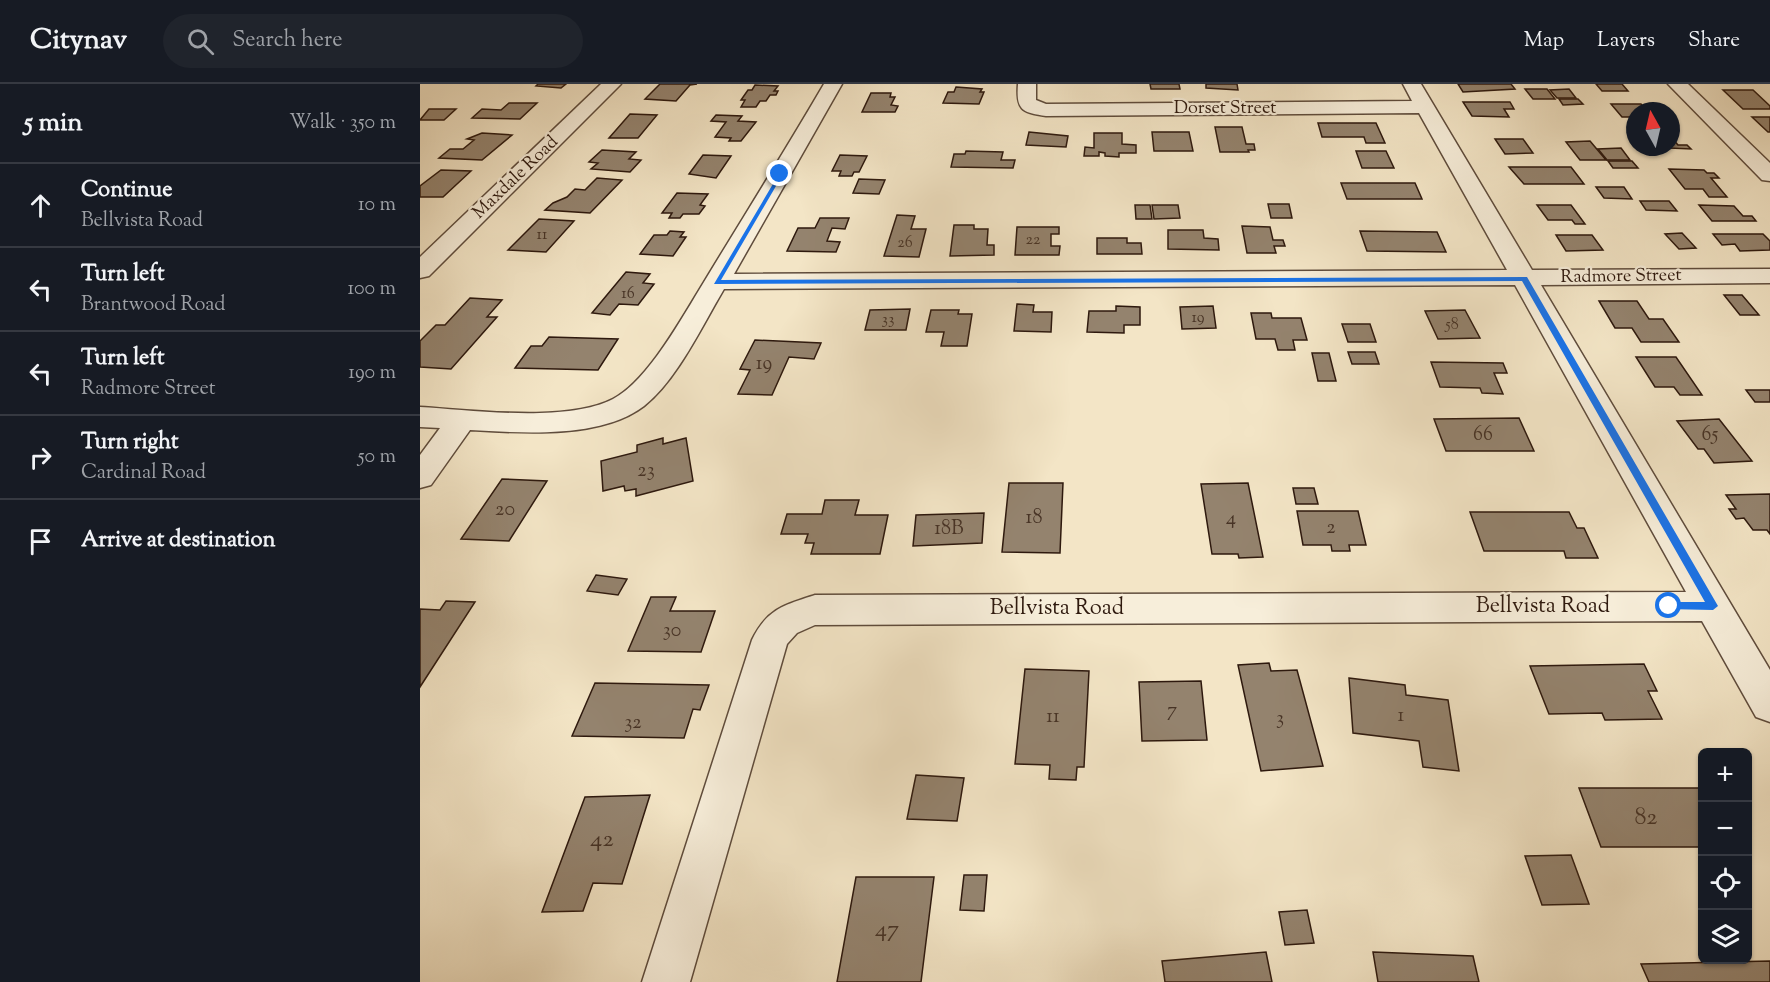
<!DOCTYPE html>
<meta charset="utf-8">
<style>
:root{--surface:#171b24;--page:#20242c;--text:#f1f3f6;--muted:#9ea1a6;--line:#363941}
body{margin:0;font-family:"Sorts Mill Goudy",serif;background:var(--page);color:var(--text)}
.controls{position:absolute;right:18px;bottom:18px;display:grid;overflow:hidden;border-radius:9px;box-shadow:0 2px 4px #0004}
.controls button{width:54px;height:54px;display:grid;place-items:center;padding:0;border:0;border-bottom:2px solid var(--line);background:var(--surface);color:var(--text);font:30px sans-serif}
.compass{position:absolute;left:1206px;top:18px;width:54px;height:54px;border-radius:50%;background:var(--surface);box-shadow:0 2px 4px #0004;rotate:352deg}
.stop{position:absolute;width:18px;height:18px;margin:-14px;border:4px solid #1a73e8;border-radius:50%;background:#fff}
.stop.end{background:#1a73e8;border-color:#fff;box-shadow:0 2px 6px #0008}
.list{margin:0;padding:0;list-style:none}
h2{display:flex;justify-content:space-between;align-items:center;height:78px;margin:0;padding:0 24px;font-size:26px}
h2 small{font-size:20px;font-weight:400;color:var(--muted)}
.list li{display:grid;grid-template-columns:39px 1fr auto;gap:18px;align-items:center;box-sizing:border-box;height:84px;padding:0 24px;border-top:2px solid var(--line)}
.list b{display:block;font-size:22px;white-space:nowrap}
.list p{margin:0;font-size:20px;white-space:nowrap;color:var(--muted)}
.list em{font-size:20px;font-style:normal;color:var(--muted)}
.icon{flex:none;width:33px;height:33px;fill:none;stroke:currentColor;stroke-width:2;stroke-linecap:round;stroke-linejoin:round}
.map{position:relative;flex:none;width:1350px;height:898px;overflow:hidden}
header{display:flex;align-items:center;gap:36px;box-sizing:border-box;height:84px;padding:0 30px;background:var(--surface);border-bottom:2px solid var(--line)}
header strong{font-size:28px}
nav{display:flex;gap:33px;margin-inline-start:auto;font-size:21px}
.search{width:420px;height:54px;background:var(--page);display:flex;align-items:center;gap:15px;box-sizing:border-box;padding:0 21px;border-radius:33px;color:var(--muted);font-size:22px}
main{display:flex}
aside{flex:1;background:var(--surface)}
.map>svg:first-child{display:block}
.building{fill:#94836e;stroke:#2e190e;stroke-width:1.5}
.lines{fill:none;stroke-linecap:round;stroke-linejoin:round}
.minor-casing{stroke:#5f4c3c;stroke-width:3}
.minor{fill:#f7eeda;fill-rule:evenodd}
.route{fill:#1a73e8}
.labels{text-anchor:middle;dominant-baseline:central;stroke-width:4.5;stroke-linejoin:round;paint-order:stroke}
.far-number-label{font-size:16px;fill:#483426}
.far-street-label{font-size:18px;fill:#2e190e;stroke:#f7eeda}
.number-label{font-size:20px;fill:#483426}
.street-label{font-size:22px;fill:#2e190e;stroke:#f7eeda}
.near-number-label{font-size:24px;fill:#483426}
</style>
<header>
<strong>Citynav</strong>
<div class="search"><svg class="icon" aria-label="search" viewBox="0 0 24 24"><circle cx="10" cy="10" r="6"/><path d="M15 15l6 6"/></svg>Search here</div>
<nav><a>Map</a><a>Layers</a><a>Share</a></nav>
</header>
<main>
<aside>
<h2>5 min<small>Walk · 350 m</small></h2>
<ul class="list">
<li><svg class="icon" aria-label="ahead" viewBox="0 0 24 24"><path d="M12 20V5M6 11l6-6 6 6"/></svg><div><b>Continue</b><p>Bellvista Road</p></div><em>10 m</em></li>
<li><svg class="icon" aria-label="left" viewBox="0 0 24 24"><path d="M17 20v-9H6M10 6l-5 5 5 5"/></svg><div><b>Turn left</b><p>Brantwood Road</p></div><em>100 m</em></li>
<li><svg class="icon" aria-label="left" viewBox="0 0 24 24"><path d="M17 20v-9H6M10 6l-5 5 5 5"/></svg><div><b>Turn left</b><p>Radmore Street</p></div><em>190 m</em></li>
<li><svg class="icon" aria-label="right" viewBox="0 0 24 24"><path d="M7 20v-9h11M14 6l5 5-5 5"/></svg><div><b>Turn right</b><p>Cardinal Road</p></div><em>50 m</em></li>
<li><svg class="icon" aria-label="arrive" viewBox="0 0 24 24"><path d="M6 21V4h12l-3 4 3 4H6"/></svg><div><b>Arrive at destination</b></div></li>
</ul>
</aside>
<div class="map">
<svg width="1350" height="898" viewBox="0 0 1350 898">
<rect width="100%" height="100%" fill="#f3e5c6"/>
<filter id="stains"><feTurbulence type="fractalNoise" baseFrequency=".00333" numOctaves="4"/><feColorMatrix values="0 0 0 0 .2 0 0 0 0 .09 0 0 0 0 .02 0 0 0 .5 -.17"/></filter>
<radialGradient id="worn" r=".72"><stop offset=".6" stop-color="#630" stop-opacity="0"/><stop offset="1" stop-color="#630" stop-opacity=".3"/></radialGradient>
<g class="building">
<path d="M118,0h28l-5,4 -25,-2z"/>
<path d="M240,0h37l-7,1 -14,16 -31,-2z"/>
<path d="M730,0h29l1,5h-29z"/>
<path d="M786,0h31l1,6 -32,-2z"/>
<path d="M1038,0h53l4,5 -52,3z"/>
<path d="M1176,0h26l6,7h-26z"/>
<path d="M335,1l23,1 -4,5h4l-2,4h-6l-4,6h-6l-4,6h-15l4,-7h-4l7,-10h4z"/>
<path d="M536,3l26,2 -2,3h4l-5,12 -36,-1 5,-11h6z"/>
<path d="M1105,5h22l8,10h-22z"/>
<path d="M1149,5l7,9h-19l-7,-8z"/>
<path d="M1303,6h30l17,16v3h-27z"/>
<path d="M451,9h20l-1,4h5l-4,8 7,1 -3,6h-33z"/>
<path d="M1139,15h19l5,5 -20,1z"/>
<path d="M1043,18h47l4,7h-10l5,8 -37,-1z"/>
<path d="M89,19h28l-17,16 -48,-1 10,-9 19,1z"/>
<path d="M1191,20h30l6,7h-12v6h-13z"/>
<path d="M9,25h27l-12,11h-24z"/>
<path d="M210,30l27,1 -19,23h-29z"/>
<path d="M296,31l26,1 -4,5 18,1 -15,19h-12l2,-3 -16,-1 11,-15 -15,-1z"/>
<path d="M1332,33h18v15h-2z"/>
<path d="M898,39h58l9,20h-19l-2,-6h-42z"/>
<path d="M795,43h27l4,17h8l1,6h-7l1,2h-29z"/>
<path d="M609,48l39,4 -2,11 -40,-2z"/>
<path d="M732,48h37l4,19h-39z"/>
<path d="M62,49l30,2 -30,25 -43,-2 11,-9h13l11,-9 -7,-1z"/>
<path d="M674,49h28v11l14,1v8h-17v4l-14,-1v-3l-6,-1v4h-15l1,-9 9,1z"/>
<path d="M1251,53l7,8h9l4,4 -46,-2h26z"/>
<path d="M1075,55h28l10,14 -28,1z"/>
<path d="M1170,57l16,19h-26l-14,-18z"/>
<path d="M1201,64l9,12h-23l-9,-11z"/>
<path d="M182,66l34,2 -7,7 12,1 -11,12 -39,-3 7,-6 -9,-1z"/>
<path d="M546,67l37,1 -2,8h14l-2,8 -62,-1 3,-13h11z"/>
<path d="M936,67h30l8,17h-32z"/>
<path d="M283,71l28,1 -15,22 -27,-4z"/>
<path d="M420,71l27,1 -8,16h-5l-2,4h-13l2,-5h-9z"/>
<path d="M1188,77h24l6,7h-25z"/>
<path d="M1089,83h62l13,17h-60z"/>
<path d="M1249,85l35,1 3,3h7l5,5h-8l16,19h-18l-6,-8h-18z"/>
<path d="M21,86l30,1 -28,26h-23v-11z"/>
<path d="M177,94l25,2 -32,33 -45,-3 8,-7 14,-6 8,-8 10,1z"/>
<path d="M439,95l26,1 -6,14 -26,-1z"/>
<path d="M921,99h74l7,16h-75z"/>
<path d="M1176,103h28l8,12 -28,-1z"/>
<path d="M257,109l31,1 -8,11 5,1 -6,8h-16l-3,4h-11l3,-5h-10z"/>
<path d="M1220,117h29l8,10 -31,-1z"/>
<path d="M848,120h21l3,14h-21z"/>
<path d="M715,121h15l2,14h-16z"/>
<path d="M732,121h26l2,13 -26,1z"/>
<path d="M1117,121h34l14,19h-10l-3,-4h-24z"/>
<path d="M1279,121l35,1 9,10h9l4,5h-44z"/>
<path d="M477,131l18,1 -4,13h15l-7,28 -35,-1z"/>
<path d="M400,134h29l-4,11 -13,-1 -5,13 13,1 -4,10 -49,-1 11,-23h17z"/>
<path d="M119,135l35,2 -28,31 -38,-2z"/>
<path d="M534,141h20v4h14l-1,16h7v10l-44,1z"/>
<path d="M822,142l28,1 3,13h10l2,6h-11l2,7h-29z"/>
<path d="M597,143h42v7h-8v12h9l-1,9h-44z"/>
<path d="M748,146h35l1,8 14,1 1,11 -51,-1z"/>
<path d="M250,147l14,1 -4,5h6l-13,19 -33,-2 14,-19h13z"/>
<path d="M940,147l77,1 9,20 -79,-1z"/>
<path d="M1262,149l14,15 -17,1 -14,-15z"/>
<path d="M1293,150h50l7,7v9l-30,1 -5,-7 -13,1z"/>
<path d="M1136,151h36l11,15 -37,1z"/>
<path d="M677,154h30v5h14l1,11h-45z"/>
<path d="M206,188l24,2 -7,9 11,1 -16,21 -19,-1 -9,11 -18,-2z"/>
<path d="M1304,211h18l17,20h-19z"/>
<path d="M50,214l32,2 -15,17h10l-46,52 -31,-2v-26l16,-16h9z"/>
<path d="M1179,217h38l12,18h14l16,23h-38l-9,-14h-17z"/>
<path d="M597,220l17,1 -1,7h19l-1,20 -37,-1z"/>
<path d="M696,222l24,1v18h-16v8l-37,-1 2,-21h27z"/>
<path d="M793,222l3,22 -34,1 -2,-22z"/>
<path d="M490,225l-4,21h-41l5,-20z"/>
<path d="M511,226h28l-1,4h14l-5,32h-26l3,-14h-18z"/>
<path d="M1045,226l15,28 -42,1 -13,-28z"/>
<path d="M831,229h20l1,5h29l6,22h-14l2,10h-17l-3,-11h-19z"/>
<path d="M922,240h28l6,18h-28z"/>
<path d="M129,253l69,2 -20,31 -83,-2 16,-22h11z"/>
<path d="M335,256l66,3 -7,16 -25,-2 -17,38 -34,-1 12,-24 -10,-1z"/>
<path d="M928,268h27l4,12h-27z"/>
<path d="M892,269h17l7,28h-18z"/>
<path d="M1216,273h40l26,38h-22l-6,-8h-19z"/>
<path d="M1011,278l72,1 4,10h-13l9,21 -21,-1 -2,-5 -40,-1z"/>
<path d="M1326,306h24v12h-15z"/>
<path d="M1099,334l15,33h-88l-12,-32z"/>
<path d="M1299,335l33,42 -38,2 -10,-14h-6l-21,-28z"/>
<path d="M243,354v6l23,-6 7,43 -57,15v-7l-11,2 -1,-5 -21,5 -2,-30 36,-9v-7z"/>
<path d="M82,395l45,2 -38,60 -48,-2z"/>
<path d="M589,399h54l-3,70 -58,-1z"/>
<path d="M828,399l15,74 -24,1 -1,-4h-26l-11,-70z"/>
<path d="M873,404h21l4,16h-22z"/>
<path d="M1350,410v40l-3,-4h-14l-9,-12 -8,1 -7,-10h7l-10,-14z"/>
<path d="M405,416h34l-4,15h33l-8,39h-69l3,-11h-9l3,-9h-27l6,-20h35z"/>
<path d="M877,427h61l8,34h-17l1,6h-18l-1,-6h-28z"/>
<path d="M1050,428h99l8,16h7l14,30h-32l-2,-7h-80z"/>
<path d="M564,429l-2,30 -69,3 3,-31z"/>
<path d="M176,491l31,4 -9,16 -31,-4z"/>
<path d="M231,513h25l-6,14h45l-14,41 -73,-1z"/>
<path d="M26,517l29,1 -55,85v-78l20,1z"/>
<path d="M849,579l2,8 26,-1 26,96 -62,5 -23,-106z"/>
<path d="M1224,580l13,27h-9l14,28 -57,1 -3,-7 -53,1 -19,-48z"/>
<path d="M605,585l64,2 -5,96h-7l-1,13 -27,-1 1,-14 -35,-1z"/>
<path d="M929,594l56,7 1,10 42,5 11,71 -36,-4 -4,-26 -66,-8z"/>
<path d="M781,597l6,59 -65,1 -3,-59z"/>
<path d="M175,599l114,2 -9,25 -7,-1 -9,29 -112,-2z"/>
<path d="M496,691l48,3 -7,43 -50,-2z"/>
<path d="M1159,704h123v59h-101z"/>
<path d="M230,711l-28,89 -29,-1 -10,28 -41,1 43,-115z"/>
<path d="M1151,771l18,49 -47,1 -17,-49z"/>
<path d="M544,791h23l-3,36 -24,-1z"/>
<path d="M436,793h78l-13,105h-84z"/>
<path d="M887,826l7,33 -29,2 -6,-33z"/>
<path d="M846,868l6,30h-107l-3,-21z"/>
<path d="M953,868l100,4 6,26h-101z"/>
<path d="M1350,877v21h-121l-8,-18z"/>
</g>
<g class="lines">
<defs>
<g id="minor">
<path d="M181,0h20l-192,192 -9,2v-21z"/>
<path d="M404,0h18l-108,190 773,-4 -88,-157 -373,3c-25,-3 -30,-7 -28,-32h18v16l10,4 366,-3 -9,-17h18l111,186 238,-1v14l-229,2 229,385v52l-14,-5 -54,-96 -887,4 -18,8 -10,11 -97,338h-48l110,-342c15,-31 32,-35 63,-45l871,-3 -171,-307 -791,4c-22,37 -47,91 -80,117 -43,33 -122,27 -174,24l-39,55 -11,3v-33l20,-27 -20,-1v-20c52,3 146,16 193,-8 35,-18 70,-83 91,-117 40,-66 81,-131 120,-198z"/>
<path d="M1248,0h20l82,79v18l-8,-1z"/>
</g>
</defs>
<use href="#minor" class="minor-casing"/>
<use href="#minor" class="minor"/>
</g>
<path class="route" d="M360,88l3,2 -62,106 806,-3 191,329 -5,4 -48,-1 -2,-3 6,-4h36l-183,-321 -808,3z"/>
<g class="labels">
<g class="far-number-label">
<text x="122" y="151">11</text>
<text x="613" y="156">22</text>
<text x="485" y="159">26</text>
<text x="208" y="210">16</text>
<text x="778" y="234">19</text>
<text x="468" y="236">33</text>
<text x="1032" y="241">58</text>
</g>
<g class="far-street-label">
<text x="805" y="25">Dorset Street</text>
<text transform="translate(96 94) rotate(-44)">Maxdale Road</text>
<text transform="translate(1201 193) rotate(-1)">Radmore Street</text>
</g>
<g class="number-label">
<text x="344" y="280">19</text>
<text x="1063" y="351">66</text>
<text x="1290" y="351">65</text>
<text x="226" y="387">23</text>
<text x="85" y="426">20</text>
<text x="614" y="434">18</text>
<text x="811" y="435">4</text>
<text x="911" y="444">2</text>
<text x="529" y="445">18B</text>
<text x="252" y="547">30</text>
<text x="752" y="627">7</text>
<text x="981" y="632">1</text>
<text x="633" y="633">11</text>
<text x="860" y="635">3</text>
<text x="213" y="639">32</text>
</g>
<g class="street-label">
<text x="1123" y="523">Bellvista Road</text>
<text x="637" y="525">Bellvista Road</text>
</g>
<g class="near-number-label">
<text x="1226" y="734">82</text>
<text x="182" y="756">42</text>
<text x="467" y="846">47</text>
</g>
</g>
<rect width="100%" height="100%" filter="url(#stains)"/>
<rect width="100%" height="100%" fill="url(#worn)"/>
</svg>
<div class="controls">
<button>+</button>
<button>−</button>
<button><svg class="icon" aria-label="locate" viewBox="0 0 24 24"><circle cx="12" cy="12" r="6"/><path d="M12 2v4M12 18v4M2 12h4M18 12h4"/></svg></button>
<button><svg class="icon" aria-label="layers" viewBox="0 0 24 24"><path d="M12 4l9 5-9 5-9-5zM3 14l9 5 9-5"/></svg></button>
</div>
<svg class="compass" viewBox="-18 -18 36 36"><path d="M0-13l5 13h-10z" fill="#e53935"/><path d="M0 13l5-13h-10z" fill="#9ea1a6"/></svg>
<div class="stop" style="left:1249px;top:522px"></div>
<div class="stop end" style="left:360px;top:90px"></div>
</div>
</main>
